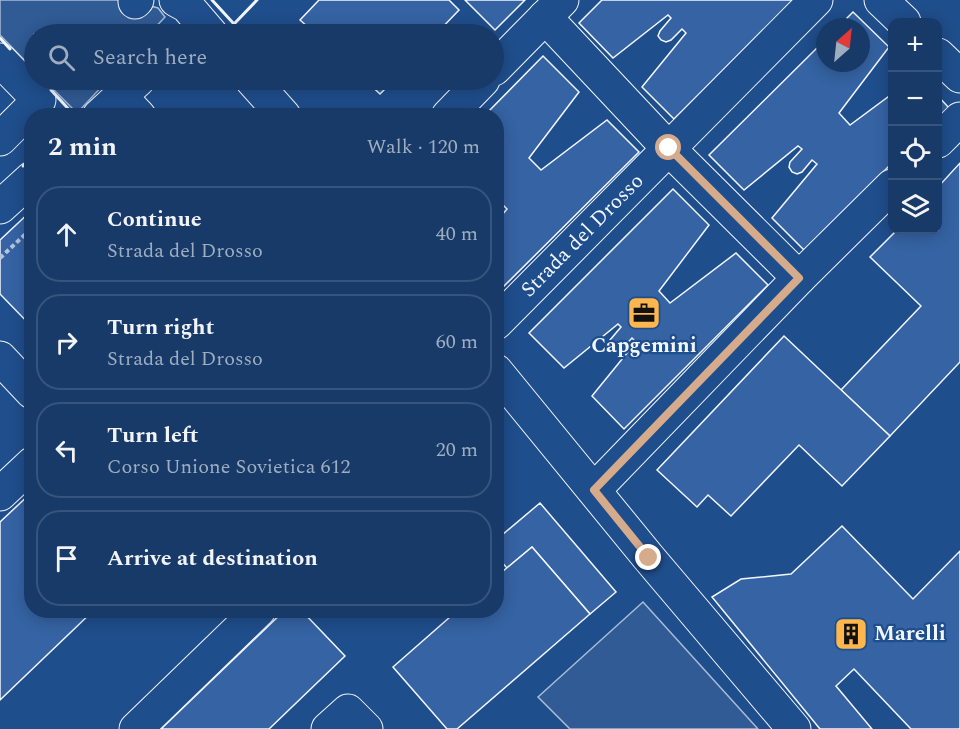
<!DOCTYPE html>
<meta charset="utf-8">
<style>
:root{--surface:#173a69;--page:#20416f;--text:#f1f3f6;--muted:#9eadc0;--line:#36547d}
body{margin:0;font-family:Spectral,serif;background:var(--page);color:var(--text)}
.controls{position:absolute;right:18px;top:18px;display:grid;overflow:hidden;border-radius:12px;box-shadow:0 3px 15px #0003}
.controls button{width:54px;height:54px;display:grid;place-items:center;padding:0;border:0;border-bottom:2px solid var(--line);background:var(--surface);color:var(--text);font:30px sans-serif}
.compass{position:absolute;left:816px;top:18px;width:54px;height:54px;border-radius:50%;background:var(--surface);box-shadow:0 3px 15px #0003;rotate:27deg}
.stop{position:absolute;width:18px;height:18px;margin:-14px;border:4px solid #d6ab8b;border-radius:50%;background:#fff}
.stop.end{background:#d6ab8b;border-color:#fff;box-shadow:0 2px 6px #0008}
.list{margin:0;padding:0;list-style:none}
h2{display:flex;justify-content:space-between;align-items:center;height:78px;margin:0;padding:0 24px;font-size:26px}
h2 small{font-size:20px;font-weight:400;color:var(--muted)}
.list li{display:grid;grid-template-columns:39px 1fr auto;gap:18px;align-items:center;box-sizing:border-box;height:96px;margin:0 12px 12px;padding:0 12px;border:2px solid var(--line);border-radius:24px}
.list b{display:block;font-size:22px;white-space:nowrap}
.list p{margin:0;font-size:20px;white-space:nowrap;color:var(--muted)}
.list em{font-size:20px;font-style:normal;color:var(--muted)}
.icon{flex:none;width:33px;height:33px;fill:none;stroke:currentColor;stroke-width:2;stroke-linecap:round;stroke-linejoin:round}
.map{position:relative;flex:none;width:960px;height:729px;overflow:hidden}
.search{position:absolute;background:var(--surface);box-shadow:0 3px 15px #0003;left:24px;top:24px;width:480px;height:66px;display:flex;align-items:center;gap:15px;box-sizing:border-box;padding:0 21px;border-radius:33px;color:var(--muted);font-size:22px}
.panel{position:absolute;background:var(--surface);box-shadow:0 3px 15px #0003;left:24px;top:108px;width:480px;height:510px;border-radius:24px}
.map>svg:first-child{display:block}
.parking{fill:#305b95;stroke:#a8bbd7;stroke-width:1.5}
.building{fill:#3563a3;stroke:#f2f6ff;stroke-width:1.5}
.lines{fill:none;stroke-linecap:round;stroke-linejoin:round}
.minor-casing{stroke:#f2f6ff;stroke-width:35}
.path{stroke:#b3c4dc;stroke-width:4;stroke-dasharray:4.5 3;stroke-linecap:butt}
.minor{stroke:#1f4e8c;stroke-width:33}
.wall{stroke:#f2f6ff;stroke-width:3}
.route{stroke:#d6ab8b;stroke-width:8}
.labels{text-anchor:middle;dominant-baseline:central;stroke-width:4.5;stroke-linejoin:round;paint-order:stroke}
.street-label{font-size:21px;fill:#f2f6ff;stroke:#1f4e8c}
.poi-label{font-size:21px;font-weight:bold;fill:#f2f6ff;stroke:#1f4e8c}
</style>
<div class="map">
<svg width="960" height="729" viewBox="0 0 960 729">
<rect width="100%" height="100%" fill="#1f4e8c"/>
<g class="parking">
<path d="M0,0h129l29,8 7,9 -16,17h-115v36l-34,-35z"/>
<path d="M44,80h64l-31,33z"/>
<path d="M643,602l115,127h-188l-32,-32z"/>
</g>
<g class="building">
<path d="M319,0h130l10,10 -23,24h-120l-16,-14z"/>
<path d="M465,0h60l-30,30z"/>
<path d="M602,0h192l-120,119 -32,-32 44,-54 -4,-4 -11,11 -5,2 -5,-2 -3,-4 2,-5 11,-13 -3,-3 -55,43 -34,-35z"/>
<path d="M853,12l36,35 -50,66 11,12 42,-31v69l-87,88 -33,-33 45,-54 -5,-4 -10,12 -5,2 -5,-2 -3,-5 1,-5 12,-13 -4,-3 -54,44 -35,-35 116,-115v23h36v-36h-23z"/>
<path d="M543,56l36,36 -50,66 12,12 66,-50 32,32 -143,142v-72l11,-13 -4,-4 -7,7v-96h-12z"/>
<path d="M365,80h29l-14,14z"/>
<path d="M938,96l11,12 -11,11z"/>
<path d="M960,163v199l-70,74 -49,-46 80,-84 -51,-49 27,-27h41v-43z"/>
<path d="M673,189l36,36 -50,66 11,12 66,-50 32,32 -144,144 -32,-33 44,-54 -4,-4 -11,12 -4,1 -6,-1 -3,-5 2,-5 11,-13 -3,-3 -54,44 -35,-35z"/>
<path d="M32,210v117l-32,-33v-54z"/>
<path d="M784,336l106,100 -48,50 -43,-41 -68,71 -23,-21 -11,12 -40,-37z"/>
<path d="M32,492v118h62l-94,90v-178z"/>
<path d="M540,503l76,89 -26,22 -58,-67 -25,21 -11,-12v-16z"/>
<path d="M842,526l71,73 47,-48v178h-49l-57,-60 -18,17 36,43h-52l-108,-132 29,-18 50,-5z"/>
<path d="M532,547l58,67 -133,115h-10l-54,-62 65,-57h38v-33z"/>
<path d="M285,610h16l44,46 -76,73h-108z"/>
</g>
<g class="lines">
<defs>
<g id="minor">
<path d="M176,0l11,6 24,28"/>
<path d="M881,0l23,22"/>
<path d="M135,2l2,-2"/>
<path d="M545,17l124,132 130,129"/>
<path d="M938,55l22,21"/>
<path d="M0,60l39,40 -39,39"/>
<path d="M494,69l68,-69"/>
<path d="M252,80l32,36"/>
<path d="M120,96l19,20"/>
<path d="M99,116l39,-36"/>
<path d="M448,116l35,-36"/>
<path d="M938,141l22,-22"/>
<path d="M0,207l32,-29"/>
<path id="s1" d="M496,323l320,-323"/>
<path d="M0,358l32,34"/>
<path d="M496,371l153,187 145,171"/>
<path d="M594,490l205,-212 93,-92"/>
<path d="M0,494l32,-30"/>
<path d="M136,729l123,-119"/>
<path d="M328,729l20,-18 18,18"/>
</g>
</defs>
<use href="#minor" class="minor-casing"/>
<path class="path" d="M0,258l32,-30"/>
<use href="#minor" class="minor"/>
<g class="wall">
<path d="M212,0l22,24 23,-24"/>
<path d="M0,38l10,11"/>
<path d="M51,90l24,26"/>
<path d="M23,166l9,-9"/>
</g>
</g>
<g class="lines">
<path class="route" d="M649,558l-55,-68 205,-212 -130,-130"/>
</g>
<defs>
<symbol id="office-square" viewBox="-11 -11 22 22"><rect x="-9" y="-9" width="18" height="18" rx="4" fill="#ffb74d" stroke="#1f4e8c"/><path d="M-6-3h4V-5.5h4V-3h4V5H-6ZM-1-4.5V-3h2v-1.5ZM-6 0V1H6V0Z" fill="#111"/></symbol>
<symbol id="building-square" viewBox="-11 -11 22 22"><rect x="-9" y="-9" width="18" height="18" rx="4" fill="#ffb74d" stroke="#1f4e8c"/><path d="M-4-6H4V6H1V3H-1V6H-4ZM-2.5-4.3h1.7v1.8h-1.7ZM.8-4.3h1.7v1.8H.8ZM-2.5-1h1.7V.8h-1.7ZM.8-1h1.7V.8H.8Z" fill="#111"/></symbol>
</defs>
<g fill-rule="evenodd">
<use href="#office-square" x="625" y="294" width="38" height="38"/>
<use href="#building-square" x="832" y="615" width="38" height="38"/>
</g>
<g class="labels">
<g class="street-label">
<text stroke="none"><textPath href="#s1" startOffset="123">Strada del Drosso</textPath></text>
</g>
<g class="poi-label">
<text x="644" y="346">Capgemini</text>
<text x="874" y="634" text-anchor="start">Marelli</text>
</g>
</g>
</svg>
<div class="controls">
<button>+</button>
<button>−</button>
<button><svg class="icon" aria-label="locate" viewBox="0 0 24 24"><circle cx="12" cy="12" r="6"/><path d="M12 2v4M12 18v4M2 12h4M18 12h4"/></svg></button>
<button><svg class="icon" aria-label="layers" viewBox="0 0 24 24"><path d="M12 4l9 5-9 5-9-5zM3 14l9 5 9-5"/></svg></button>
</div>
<svg class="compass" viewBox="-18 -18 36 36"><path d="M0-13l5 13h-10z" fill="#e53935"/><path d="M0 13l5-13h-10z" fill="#9eadc0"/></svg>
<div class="stop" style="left:669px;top:148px"></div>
<div class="stop end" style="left:649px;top:558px"></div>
<div class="search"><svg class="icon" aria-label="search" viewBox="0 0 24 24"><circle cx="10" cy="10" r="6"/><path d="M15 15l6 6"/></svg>Search here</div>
<section class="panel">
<h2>2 min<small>Walk · 120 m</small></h2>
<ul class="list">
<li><svg class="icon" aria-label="ahead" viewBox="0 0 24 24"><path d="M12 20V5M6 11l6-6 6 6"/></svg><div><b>Continue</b><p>Strada del Drosso</p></div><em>40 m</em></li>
<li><svg class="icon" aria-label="right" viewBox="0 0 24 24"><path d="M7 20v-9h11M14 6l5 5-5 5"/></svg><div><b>Turn right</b><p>Strada del Drosso</p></div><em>60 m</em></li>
<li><svg class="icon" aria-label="left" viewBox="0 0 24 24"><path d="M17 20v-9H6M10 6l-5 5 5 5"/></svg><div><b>Turn left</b><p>Corso Unione Sovietica 612</p></div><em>20 m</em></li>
<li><svg class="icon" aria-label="arrive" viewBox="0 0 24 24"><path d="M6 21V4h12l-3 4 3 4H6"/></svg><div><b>Arrive at destination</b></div></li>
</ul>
</section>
</div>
